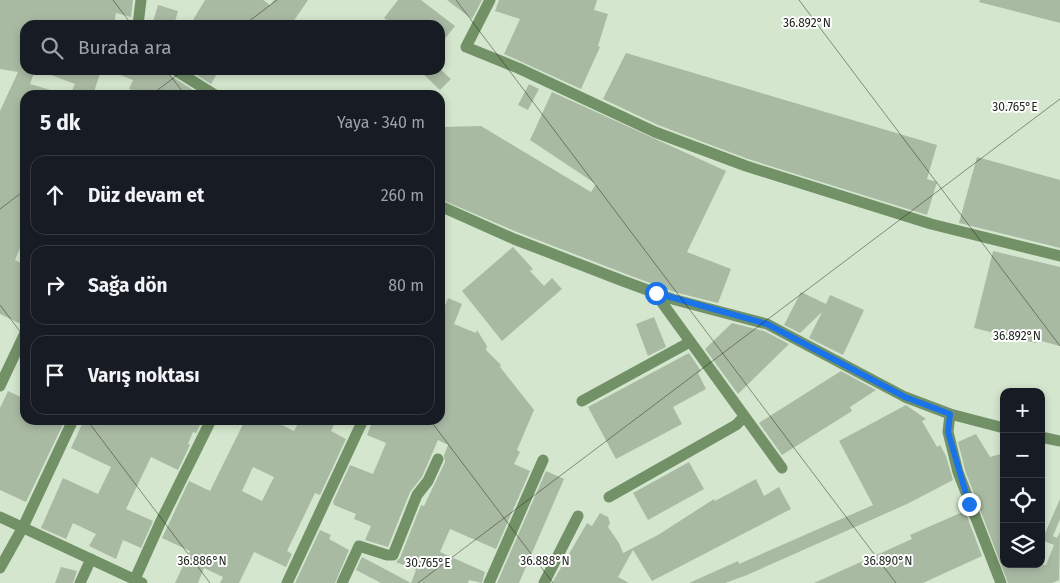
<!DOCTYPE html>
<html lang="tr">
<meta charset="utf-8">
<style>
:root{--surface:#171b24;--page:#242831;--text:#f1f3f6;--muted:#9ea1a6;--line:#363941}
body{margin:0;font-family:"Fira Sans",sans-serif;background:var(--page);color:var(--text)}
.controls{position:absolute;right:15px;bottom:15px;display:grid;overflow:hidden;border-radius:10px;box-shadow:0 2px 8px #0003}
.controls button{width:45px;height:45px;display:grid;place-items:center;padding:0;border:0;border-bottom:1px solid var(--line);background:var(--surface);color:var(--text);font:25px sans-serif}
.stop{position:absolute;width:15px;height:15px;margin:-11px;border:4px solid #1a73e8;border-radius:50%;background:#fff}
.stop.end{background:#1a73e8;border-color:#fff;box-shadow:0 1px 5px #0008}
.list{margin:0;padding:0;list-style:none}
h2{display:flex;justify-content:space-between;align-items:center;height:65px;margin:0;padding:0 20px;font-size:21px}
h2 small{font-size:16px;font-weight:400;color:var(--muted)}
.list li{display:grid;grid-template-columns:32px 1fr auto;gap:15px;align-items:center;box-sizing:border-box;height:80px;margin:0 10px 10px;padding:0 10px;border:1px solid var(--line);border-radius:15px}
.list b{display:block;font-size:19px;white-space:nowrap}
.list em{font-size:16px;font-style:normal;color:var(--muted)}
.icon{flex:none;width:28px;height:28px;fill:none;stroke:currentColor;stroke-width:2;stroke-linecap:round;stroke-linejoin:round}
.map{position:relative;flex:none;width:1060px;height:583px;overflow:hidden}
.search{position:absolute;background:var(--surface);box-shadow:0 2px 8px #0003;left:20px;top:20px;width:425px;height:55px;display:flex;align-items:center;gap:12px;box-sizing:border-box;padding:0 18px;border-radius:15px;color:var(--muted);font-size:19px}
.panel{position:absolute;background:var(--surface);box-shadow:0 2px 8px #0003;left:20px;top:90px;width:425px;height:335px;border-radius:15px}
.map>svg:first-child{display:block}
.building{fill:#a9baa3;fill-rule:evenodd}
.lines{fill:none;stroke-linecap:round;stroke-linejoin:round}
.minor{stroke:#729167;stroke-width:11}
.route{stroke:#1a73e8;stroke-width:6}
.ticks{fill:none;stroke:#1b2219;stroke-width:1;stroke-opacity:0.45}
.ticks-label{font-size:12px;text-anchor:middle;fill:#1b2219;stroke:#fff;stroke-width:4;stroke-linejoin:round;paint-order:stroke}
</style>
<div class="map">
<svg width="1060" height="583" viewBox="0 0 1060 583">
<rect width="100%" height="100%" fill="#d4e6ce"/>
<g class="building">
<path d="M0,0h133l-2,17 -15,-4 -2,12 -89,-2v47h10l-5,14 31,9v2h-36v141l-10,24 10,5v61l-25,-12v-203l18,-39 -18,-3z"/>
<path d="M205,0h58l7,5 4,-5h34l-17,25h-101z"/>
<path d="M398,0h23l34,26 -15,19v-20h-47l-9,-7z"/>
<path d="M447,0h35l-10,19z"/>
<path d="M499,0h98l-3,10 14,4 -10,32 2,1 -19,42 -77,-35 16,-35 -25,-8z"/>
<path d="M980,0h80v23l-81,-21z"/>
<path d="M158,5l20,6 -4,14h-22z"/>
<path d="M626,53l311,92 -10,34 10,3 -10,33 -179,-56 -90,-34 -55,-26z"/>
<path d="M38,70h63l-8,25h-23l5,-11z"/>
<path d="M108,70h60l3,6 30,19h-52l-20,-6 4,-9z"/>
<path d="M189,70h30l-8,14z"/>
<path d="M419,70h22l10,9 -11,11z"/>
<path d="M529,84l10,5 -11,21 -10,-5z"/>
<path d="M552,92l174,79 -39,81 44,17 -13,34 -44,-11 -48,-18 -109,-42 -77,-33v-72l41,-1 110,66 5,-8 -66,-44z"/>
<path d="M977,157l83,23v68l-101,-25z"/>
<path d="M513,247l20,22 -3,2 14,15 8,-8 10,11 -60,52 -40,-50z"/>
<path d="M993,251l67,16v79l-23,-6 -1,3 -62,-15z"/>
<path d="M801,292l25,12 4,-9 34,15 -21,45 -34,-17 13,-26 -22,21 -16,-8z"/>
<path d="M448,298l14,6 -8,20 22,9 1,-3 10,16 -1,4 15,15 -1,2 34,43 -17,40 3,2 -6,12 16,7 -34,78 -46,-20 -10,23 45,20 -3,11 -13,-3 -1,3h-87l-25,-13 6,-13 49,26 5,-13 -20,-8 4,-4 21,-53 3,1 21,-44 -1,-7 4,-10 -10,-5 -16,37 -12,15 -22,55 -23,-7 6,-14 -17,-7 2,-5 -22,-9 -1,-3 17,-37 23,9 13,-31 -19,-8 6,-15h67v-111l3,2z"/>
<path d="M654,317l12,30 -18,9 -12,-32z"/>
<path d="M732,323l32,8 25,13 -51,50 -33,-45z"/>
<path d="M689,353l12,18 -3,2 8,16 -33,18 9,17 -66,35 -28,-52z"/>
<path d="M841,371l35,19 -26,17 2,4 -70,44 -23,-32z"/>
<path d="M8,391l17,8v21h40l-39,82 -26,-12v-82z"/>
<path d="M906,405l20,14 -4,2 15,26 3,-2 6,11 7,24 -46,24 -160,71 -22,8h-36l49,-22 1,3 134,-59 -34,-64z"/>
<path d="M84,420l118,1 -6,12 -3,-1 -5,12 2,1 -12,25 -27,-13 -25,52 27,12 -12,27 -18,-8 -7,19 -27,-13 7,-12 -23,-11 -7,16 -25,-11 22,-50 35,16 13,-27 -40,-19z"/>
<path d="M245,420h27l22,11 6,-11h36l-5,11 15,8 -26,56 -5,-2 -28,58 5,3 -6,13 -32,-15 -15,31h-19l3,-6 -19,-9 -6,15h-23l15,-32 -28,-13 27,-57 21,10zM253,467l21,10 -12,24 -20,-10z"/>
<path d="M976,434l14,23 14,-4v111l42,1 8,-20 -12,-5 18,-41v20l-7,17 4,2 3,-6 -1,48 -7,3h-44l-43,-113 -7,-28z"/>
<path d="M689,462l15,27 -56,31 -15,-27z"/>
<path d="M546,471l18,8 -45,104h-22z"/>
<path d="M756,479l8,17 15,-9 12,22 -139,72 -19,-31 -15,27 11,6h-77l35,-60 5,3 8,-13 8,4 2,6 -2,4 11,16 4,10 35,-18 56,-36 1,2z"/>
<path d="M965,511l17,45 -59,27h-109l98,-44 -2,-4z"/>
<path d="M320,530l11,5 -2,4 20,11 -14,33h-40z"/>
<path d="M61,567l16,4 -4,12h-18z"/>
</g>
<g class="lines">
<g class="minor">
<path d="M490,0l-24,47 52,21 137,64 91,34 185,58 129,32"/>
<path d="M138,25l3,-25"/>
<path d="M175,70l40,25"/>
<path d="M440,206l74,33 109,42 49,18 95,25 138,73 45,17 54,14"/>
<path d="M655,293l127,175"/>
<path d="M0,386l25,-53"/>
<path d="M582,401l108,-59"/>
<path d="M950,414l-2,18 10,40 43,111"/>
<path d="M1041,437l19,4"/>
<path d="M609,497l127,-72 8,-8"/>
<path d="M0,517l142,66"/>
<path d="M0,568l23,-41 50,-107"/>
<path d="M135,579l25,-56 51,-103"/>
<path d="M80,583l11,-24"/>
<path d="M287,583l76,-163"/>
<path d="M342,583l17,-37 28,9h6l24,-60 11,-14 10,-22"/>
<path d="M489,583l54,-123"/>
<path d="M544,583l34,-67"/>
</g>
</g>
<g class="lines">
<path class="route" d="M656,293l111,31 138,73 45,17 -2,18 21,72"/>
</g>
<path class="ticks" d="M113,0l19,25M456,0l440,583M799,0l261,346M244,25l33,-25M166,70l19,25M151,95l33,-25M0,209l25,-19M0,305l25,33M87,420l123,163M430,420l123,163M418,583l642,-484"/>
<g class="ticks-label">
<text x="807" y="27">36.892°N</text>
<text x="1015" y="111">30.765°E</text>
<text x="1017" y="340">36.892°N</text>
<text x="202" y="565">36.886°N</text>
<text x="545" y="565">36.888°N</text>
<text x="888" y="565">36.890°N</text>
<text x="428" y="567">30.765°E</text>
</g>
</svg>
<div class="controls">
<button>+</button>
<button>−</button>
<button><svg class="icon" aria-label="locate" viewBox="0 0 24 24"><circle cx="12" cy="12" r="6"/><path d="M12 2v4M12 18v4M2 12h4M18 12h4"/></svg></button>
<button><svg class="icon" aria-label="layers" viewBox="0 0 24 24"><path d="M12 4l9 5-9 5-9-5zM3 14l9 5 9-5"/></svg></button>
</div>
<div class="stop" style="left:656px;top:293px"></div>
<div class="stop end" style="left:969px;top:504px"></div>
<div class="search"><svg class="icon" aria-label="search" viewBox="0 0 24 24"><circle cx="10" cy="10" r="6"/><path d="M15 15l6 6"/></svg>Burada ara</div>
<section class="panel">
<h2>5 dk<small>Yaya · 340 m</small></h2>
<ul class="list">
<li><svg class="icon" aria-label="ahead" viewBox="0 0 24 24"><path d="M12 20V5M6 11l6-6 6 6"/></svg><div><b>Düz devam et</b></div><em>260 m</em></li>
<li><svg class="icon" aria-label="right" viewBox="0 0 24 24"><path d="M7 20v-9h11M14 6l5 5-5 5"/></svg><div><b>Sağa dön</b></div><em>80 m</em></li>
<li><svg class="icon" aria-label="arrive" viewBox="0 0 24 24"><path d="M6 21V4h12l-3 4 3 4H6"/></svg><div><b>Varış noktası</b></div></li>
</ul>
</section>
</div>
